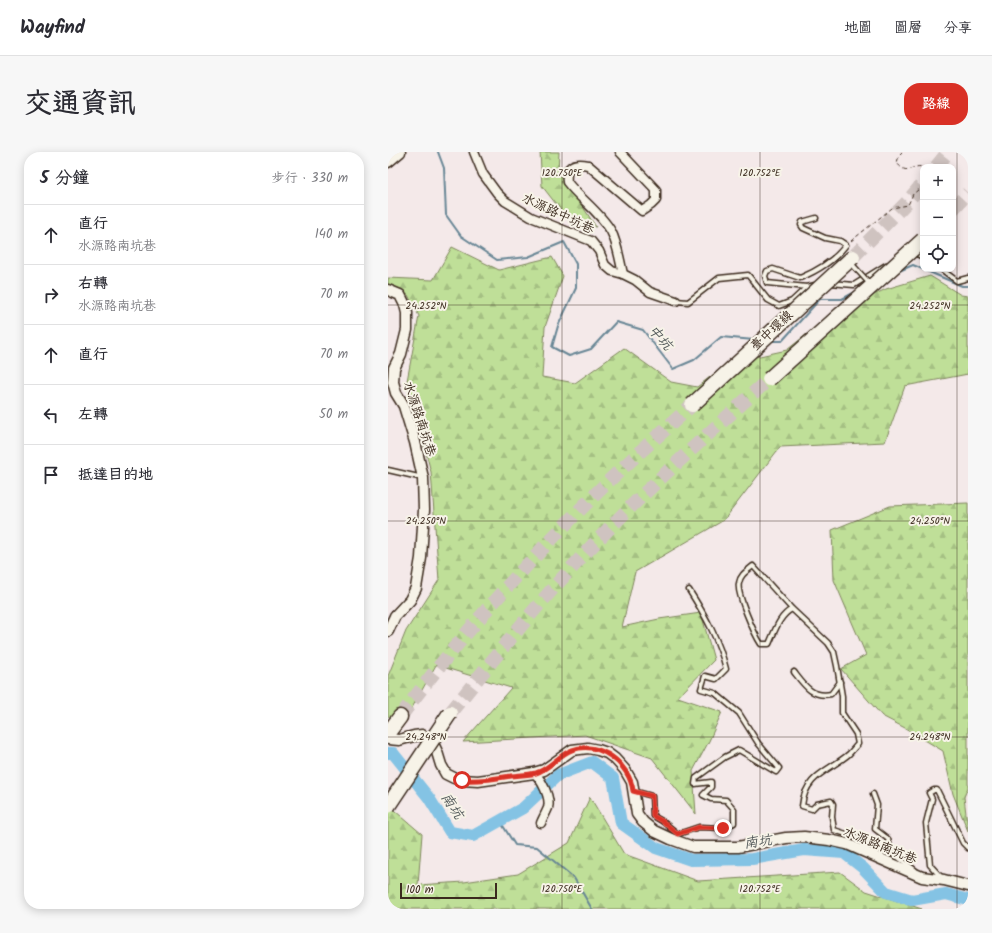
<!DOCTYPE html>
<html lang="zh-TW">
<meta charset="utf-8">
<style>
:root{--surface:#fff;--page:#f7f7f7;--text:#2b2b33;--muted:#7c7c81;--line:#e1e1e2;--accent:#d93025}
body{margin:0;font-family:Kalam,"LXGW WenKai TC",sans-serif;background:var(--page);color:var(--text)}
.controls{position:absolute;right:12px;top:12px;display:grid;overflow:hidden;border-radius:8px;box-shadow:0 2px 10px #0003}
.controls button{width:36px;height:36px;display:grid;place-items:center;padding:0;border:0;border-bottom:1px solid var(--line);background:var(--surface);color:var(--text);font:20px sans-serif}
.scale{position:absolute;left:12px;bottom:10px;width:97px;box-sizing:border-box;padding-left:4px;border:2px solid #3b2a1e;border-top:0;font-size:11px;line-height:14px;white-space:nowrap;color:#3b2a1e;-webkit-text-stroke:3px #f7f3e8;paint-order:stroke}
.stop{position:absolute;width:12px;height:12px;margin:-9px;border:3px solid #d93025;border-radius:50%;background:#fff}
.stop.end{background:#d93025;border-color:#fff;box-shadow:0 1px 4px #0008}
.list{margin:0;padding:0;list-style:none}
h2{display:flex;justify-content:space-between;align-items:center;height:52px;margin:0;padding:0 16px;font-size:17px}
h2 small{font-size:13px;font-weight:400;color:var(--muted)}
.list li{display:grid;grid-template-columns:26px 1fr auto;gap:12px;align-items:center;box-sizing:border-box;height:60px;padding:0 16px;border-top:1px solid var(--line)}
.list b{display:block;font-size:15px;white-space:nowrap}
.list p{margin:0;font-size:13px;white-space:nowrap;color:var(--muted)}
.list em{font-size:13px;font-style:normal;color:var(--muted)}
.icon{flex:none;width:22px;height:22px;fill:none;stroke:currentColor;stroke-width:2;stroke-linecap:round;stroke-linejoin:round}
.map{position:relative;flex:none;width:580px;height:757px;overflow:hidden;border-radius:16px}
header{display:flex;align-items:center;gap:24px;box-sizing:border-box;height:56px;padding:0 20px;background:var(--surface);border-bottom:1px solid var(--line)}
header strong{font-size:19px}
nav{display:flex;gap:22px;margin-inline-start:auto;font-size:14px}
.intro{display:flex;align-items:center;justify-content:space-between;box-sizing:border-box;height:96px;padding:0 24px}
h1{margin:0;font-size:28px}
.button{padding:10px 18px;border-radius:16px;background:var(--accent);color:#fff;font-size:14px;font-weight:700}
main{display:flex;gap:24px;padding:0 24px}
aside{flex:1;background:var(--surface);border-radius:16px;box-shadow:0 2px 10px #0003}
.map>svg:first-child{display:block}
.forest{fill:url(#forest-firs);stroke:#7d845b}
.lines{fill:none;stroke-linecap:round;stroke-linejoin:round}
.stream{stroke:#678695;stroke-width:2}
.river{stroke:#84c3e4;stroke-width:12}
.motorway-tunnel{stroke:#cfc3c0;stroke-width:14;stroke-dasharray:14 7;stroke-linecap:butt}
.service-casing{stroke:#3b2a1e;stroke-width:7}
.minor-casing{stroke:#3b2a1e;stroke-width:11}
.tertiary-casing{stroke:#3b2a1e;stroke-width:13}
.motorway-casing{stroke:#3b2a1e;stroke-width:17}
.path{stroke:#3b2a1e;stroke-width:1;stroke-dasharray:4 3;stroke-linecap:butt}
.service{stroke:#f7f3e8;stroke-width:4}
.minor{stroke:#f7f3e8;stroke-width:8}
.tertiary{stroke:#f7f3e8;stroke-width:10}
.motorway{stroke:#f7f3e8;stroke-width:14}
.service-bridge-casing{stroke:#3b2a1e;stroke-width:7;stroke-linecap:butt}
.motorway-bridge-casing{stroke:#3b2a1e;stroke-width:17;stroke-linecap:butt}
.service-bridge{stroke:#f7f3e8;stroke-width:4}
.motorway-bridge{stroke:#f7f3e8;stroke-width:14}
.route{stroke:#d93025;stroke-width:5}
.ticks{fill:none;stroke:#3b2a1e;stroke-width:1;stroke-opacity:0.45}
.labels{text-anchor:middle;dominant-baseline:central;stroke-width:4;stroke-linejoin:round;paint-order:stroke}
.street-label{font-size:13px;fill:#3b2a1e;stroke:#f7f3e8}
.water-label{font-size:14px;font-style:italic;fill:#515859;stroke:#f7f3e8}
.ticks-label{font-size:10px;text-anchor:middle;fill:#3b2a1e;stroke:#f7f3e8;stroke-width:4;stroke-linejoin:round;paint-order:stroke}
</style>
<header>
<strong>Wayfind</strong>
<nav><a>地圖</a><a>圖層</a><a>分享</a></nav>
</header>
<div class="intro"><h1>交通資訊</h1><a class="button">路線</a></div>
<main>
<aside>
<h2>5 分鐘<small>步行 · 330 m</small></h2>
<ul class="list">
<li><svg class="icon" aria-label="ahead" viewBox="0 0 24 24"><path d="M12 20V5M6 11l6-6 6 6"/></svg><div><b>直行</b><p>水源路南坑巷</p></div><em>140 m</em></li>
<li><svg class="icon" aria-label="right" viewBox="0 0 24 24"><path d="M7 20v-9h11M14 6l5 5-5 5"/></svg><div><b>右轉</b><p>水源路南坑巷</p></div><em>70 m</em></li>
<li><svg class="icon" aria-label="ahead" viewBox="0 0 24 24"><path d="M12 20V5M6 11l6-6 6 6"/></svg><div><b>直行</b></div><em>70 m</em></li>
<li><svg class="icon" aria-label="left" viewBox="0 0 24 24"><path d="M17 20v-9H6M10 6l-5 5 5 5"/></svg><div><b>左轉</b></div><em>50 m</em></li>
<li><svg class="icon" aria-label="arrive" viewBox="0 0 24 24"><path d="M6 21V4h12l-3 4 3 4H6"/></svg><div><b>抵達目的地</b></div></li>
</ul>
</aside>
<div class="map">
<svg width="580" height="757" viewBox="0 0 580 757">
<defs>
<pattern id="forest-firs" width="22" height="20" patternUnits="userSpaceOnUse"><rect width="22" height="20" fill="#bfdf98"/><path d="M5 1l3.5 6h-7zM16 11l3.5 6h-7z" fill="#a5c083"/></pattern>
</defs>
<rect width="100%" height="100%" fill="#f4e9e9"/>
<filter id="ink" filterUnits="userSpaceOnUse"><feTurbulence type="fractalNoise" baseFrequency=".025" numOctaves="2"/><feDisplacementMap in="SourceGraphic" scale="8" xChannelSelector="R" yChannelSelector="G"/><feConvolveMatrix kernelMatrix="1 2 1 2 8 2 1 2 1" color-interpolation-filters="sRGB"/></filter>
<g filter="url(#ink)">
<g class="forest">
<path d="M152,0h19l-1,21 23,31 15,23 -26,-5 -28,-36z"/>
<path d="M64,95l47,23 53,-13 11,19 -18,51 -3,50 33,6 49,-35 47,34 26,5 31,-24 59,-13 41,-33 58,-28 44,-13 31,19 7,1v78l-63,12 -20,56 -105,5 -56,73 -89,52 -13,55 37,-8 42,-6 13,47 -36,37 44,15 -13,29 -16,30 3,43 -44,-56 -67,-23 -122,7 48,-54 -75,-23 -33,59 -15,-8v-40l18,-45 33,-51 -8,-108 -24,-91 12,-65 -11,-21 -20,-7v-10l45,2z"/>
<path d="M580,351v284l-4,10 4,34 -15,-37 -10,-43 -38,-23 -23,-12 -41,-47 25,-14 -32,-75 -2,-50 58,-24z"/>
<path d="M202,645l34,57 74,27 142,-9 26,19 56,18h-534v-104l34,29 -4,51 46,-3 54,-8 51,-31z"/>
</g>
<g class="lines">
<g class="stream">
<path d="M50,0l6,16 2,47 15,21 36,24 31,-3 36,-15 12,22v24l-18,38 -6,21 17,9 22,-7 25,-27 27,8 30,39 21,-9 27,-23 33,3"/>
<path d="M509,120l16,-7 49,21h6"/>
<path d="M382,189h12l38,-42h22l13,-7"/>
<path d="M112,669l15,24 22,2 37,31 18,31"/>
</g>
<path class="river" d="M0,601h5l36,45 21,34 23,4 50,-28 35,-33 34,-13 21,16 8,45 35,25 35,12 61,-1 52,-9 40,3 19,15 23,24 26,8 34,-6 22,6"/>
<g class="motorway-tunnel">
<path d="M548,15l12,-15"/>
<path d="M565,57l15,-16"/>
<path d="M465,105l54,-55 16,-19"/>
<path d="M62,561c42,-52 83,-104 129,-153 59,-64 125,-122 190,-181"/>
<path d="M12,565c64,-86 137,-166 213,-240 26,-25 53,-48 79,-72"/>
</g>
<defs>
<g id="service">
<path d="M524,103l5,-1 6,3"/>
<path d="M553,117l16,12 11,-3"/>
<path d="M442,131l24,2 32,-20"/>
<path d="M419,135l-40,-4 -2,-7 2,-5 6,-2 27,9c17,-7 34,-17 46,-33l-6,-4 -15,-3 -22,-10 -2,-3 1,-3 14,-4"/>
<path d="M288,149l12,1 31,-24 29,-3 20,25 11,6 13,-5 15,-14 8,-2"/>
<path d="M0,318l35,8"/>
<path d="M404,457c-13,7 -17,22 -23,35h-8c-6,-9 -25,-51 -22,-61 1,-8 8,-12 14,-17l39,43 36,34 6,9 3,14 5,30v17l14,21 2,10c-3,3 -6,7 -9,10 -20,17 -44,21 -47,52l10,3 5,-5 14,-3 2,3 -1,13 2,13 28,9 4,12"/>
<path d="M406,520c10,13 18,26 37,22l9,-12"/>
<path d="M246,639l18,5 1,20 9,5 16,13 21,-7 24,1 11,-5v-14l-8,-9 -15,-1 -8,-4 8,-8v-5l-16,2 1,-6 29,-21 14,-7 37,22 3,-4 -21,-25 -19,-30 -24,-20 -14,-4 4,-13 11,3 10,-10c-7,-29 -21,-54 -37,-79"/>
<path d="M485,642l4,11 -2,24 13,10 3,13 24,18"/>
<path d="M554,726l-12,-13 -4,-42 6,-24 -3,-6 5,-3h3l26,53 5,5"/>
</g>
<g id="minor">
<path d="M86,0l9,22 14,19 8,8 26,16 60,24 8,10 6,14 7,6 11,3"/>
<path d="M232,0l36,38v10l-5,5 -9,6 -54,-46c-14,-3 -23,1 -21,17 13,17 33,30 44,49 6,11 9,30 12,43l12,6 15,12 26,9"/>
<path d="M146,621c8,7 17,25 14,35 -2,5 -5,10 -7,15"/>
</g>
<g id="tertiary">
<path d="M0,10l12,-10"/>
<path d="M0,138l12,5 5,10 2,8v17l-6,24 -7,14 -1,14 3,11 8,13 11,36 8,36 1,32 -3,48 -5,30 -6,12 -15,16 -7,15"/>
<path d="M0,587l11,1 15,-4 8,-1 10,6 5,11 4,13 5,9 8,4 8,2 16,1 56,-8 10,-3 28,-20 16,-2 10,2 9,3 8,6 10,11 7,12 5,32 6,8 11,9 17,8 22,8h45l48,-9 18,-1 25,3 18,4 75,33 22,3 24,6"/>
</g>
<path id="motorway" d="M0,581l12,-16"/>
</defs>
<use href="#service" class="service-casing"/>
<use href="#minor" class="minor-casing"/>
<use href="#tertiary" class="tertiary-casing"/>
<use href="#motorway" class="motorway-casing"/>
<g class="path">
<path d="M514,0l-3,3 -2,8c11,14 14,1 26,4"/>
<path d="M463,89l41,-33 16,-3 5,-11 10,-8"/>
</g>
<use href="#service" class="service"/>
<use href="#minor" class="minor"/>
<use href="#tertiary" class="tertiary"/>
<use href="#motorway" class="motorway"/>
<defs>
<path id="service-bridge" d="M462,110l20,22"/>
<g id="motorway-bridge">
<path d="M381,227l154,-139"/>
<path d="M304,253l161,-148"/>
<path d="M0,654l62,-93"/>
</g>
</defs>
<use href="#service-bridge" class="service-bridge-casing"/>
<use href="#motorway-bridge" class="motorway-bridge-casing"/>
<use href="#service-bridge" class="service-bridge"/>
<use href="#motorway-bridge" class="motorway-bridge"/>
</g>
</g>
<g class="lines" filter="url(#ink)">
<path class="route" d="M74,628c17,1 32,-1 49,-4 8,-1 17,-1 25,-3 14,-4 22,-18 36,-23 27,-10 58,14 61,41l19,5 1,20 9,5 16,13 21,-7 24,1"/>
</g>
<path class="ticks" d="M174,0v757M372,0v757M569,0v757M0,153h580M0,369h580M0,585h580"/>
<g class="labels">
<g class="street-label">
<text transform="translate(170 62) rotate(25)">水源路中坑巷</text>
<text transform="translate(384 179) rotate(-43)">臺中環線</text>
<text transform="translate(31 267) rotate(72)">水源路南坑巷</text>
<text transform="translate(492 694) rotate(22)">水源路南坑巷</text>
</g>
<g class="water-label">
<text transform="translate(272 186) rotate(49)">中坑</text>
<text transform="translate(64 654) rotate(57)">南坑</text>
<text transform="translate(370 690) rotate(-7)">南坑</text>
</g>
</g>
<g class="ticks-label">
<text x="174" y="24">120.750°E</text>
<text x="372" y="24">120.752°E</text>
<text x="38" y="157">24.252°N</text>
<text x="542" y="157">24.252°N</text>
<text x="38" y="372">24.250°N</text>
<text x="542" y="372">24.250°N</text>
<text x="38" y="588">24.248°N</text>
<text x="542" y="588">24.248°N</text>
<text x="174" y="740">120.750°E</text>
<text x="372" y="740">120.752°E</text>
</g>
</svg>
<div class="controls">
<button>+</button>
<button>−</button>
<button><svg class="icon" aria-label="locate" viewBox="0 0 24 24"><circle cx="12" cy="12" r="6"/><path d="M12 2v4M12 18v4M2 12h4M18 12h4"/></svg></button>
</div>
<div class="scale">100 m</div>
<div class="stop" style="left:74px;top:628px"></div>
<div class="stop end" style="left:335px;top:676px"></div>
</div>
</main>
